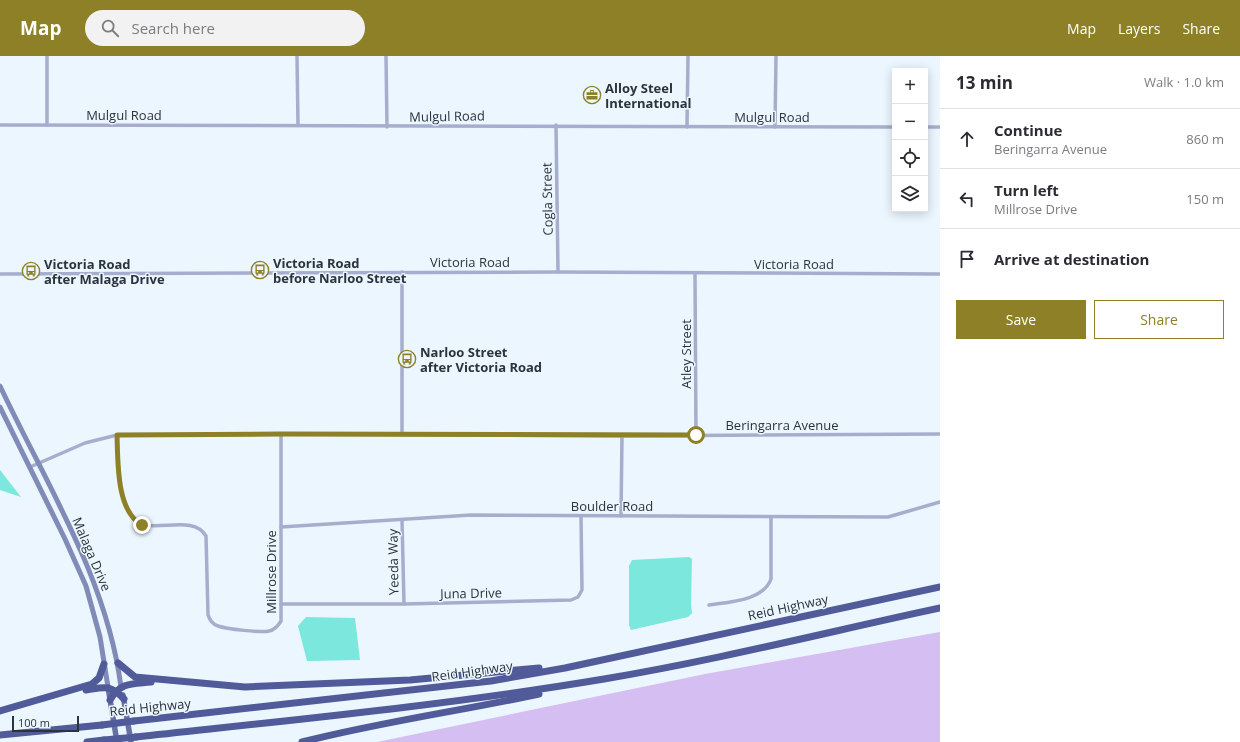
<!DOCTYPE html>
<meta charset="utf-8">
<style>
:root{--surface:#fff;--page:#f2f2f3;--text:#2b2b33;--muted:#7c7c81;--line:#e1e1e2;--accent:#8e8027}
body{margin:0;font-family:"Open Sans",sans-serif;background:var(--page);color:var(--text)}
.controls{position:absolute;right:12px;top:12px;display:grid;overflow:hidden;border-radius:0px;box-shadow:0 2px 10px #0003}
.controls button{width:36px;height:36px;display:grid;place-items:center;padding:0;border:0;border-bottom:1px solid var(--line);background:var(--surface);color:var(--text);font:20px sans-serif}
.scale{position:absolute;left:12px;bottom:10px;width:67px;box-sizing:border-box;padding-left:4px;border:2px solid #2b343c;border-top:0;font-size:11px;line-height:14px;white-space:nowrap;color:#2b343c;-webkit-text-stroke:3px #ecf6ff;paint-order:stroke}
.stop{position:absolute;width:12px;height:12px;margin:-9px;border:3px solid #8e8027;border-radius:50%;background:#fff}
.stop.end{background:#8e8027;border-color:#fff;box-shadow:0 1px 4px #0008}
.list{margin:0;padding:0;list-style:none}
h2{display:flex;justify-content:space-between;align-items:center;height:52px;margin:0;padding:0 16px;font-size:17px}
h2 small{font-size:13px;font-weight:400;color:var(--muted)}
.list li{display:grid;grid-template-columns:26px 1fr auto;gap:12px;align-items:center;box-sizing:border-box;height:60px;padding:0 16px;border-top:1px solid var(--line)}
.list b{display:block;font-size:15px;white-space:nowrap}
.list p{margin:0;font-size:13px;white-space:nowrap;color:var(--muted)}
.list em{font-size:13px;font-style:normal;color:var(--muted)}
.actions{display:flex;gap:8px;padding:12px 16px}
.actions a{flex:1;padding:9px 0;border:1px solid var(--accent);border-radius:0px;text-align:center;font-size:14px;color:var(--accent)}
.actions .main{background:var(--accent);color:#fff}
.icon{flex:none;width:22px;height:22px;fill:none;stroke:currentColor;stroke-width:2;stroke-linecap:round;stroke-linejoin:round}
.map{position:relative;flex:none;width:940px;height:686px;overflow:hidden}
header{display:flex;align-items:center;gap:24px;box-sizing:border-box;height:56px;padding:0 20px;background:var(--accent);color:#fff}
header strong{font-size:19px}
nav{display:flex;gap:22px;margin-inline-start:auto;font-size:14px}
.search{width:280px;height:36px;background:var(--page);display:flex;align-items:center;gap:10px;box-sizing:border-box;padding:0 14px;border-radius:22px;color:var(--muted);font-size:15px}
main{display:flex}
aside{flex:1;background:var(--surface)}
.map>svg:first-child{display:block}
.green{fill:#d5bff2}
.water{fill:#7ce7dd}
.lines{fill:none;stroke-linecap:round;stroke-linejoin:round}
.minor{stroke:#a6aecd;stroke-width:3.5}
.secondary{stroke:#818bb8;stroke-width:5}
.primary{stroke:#6771a8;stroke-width:5.5}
.motorway{stroke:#515b9a;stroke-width:7}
.motorway-bridge{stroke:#515b9a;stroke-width:7}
.route{stroke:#8e8027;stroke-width:5}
.labels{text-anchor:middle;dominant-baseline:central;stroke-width:3;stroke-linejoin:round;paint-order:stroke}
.poi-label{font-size:13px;font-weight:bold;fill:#2b343c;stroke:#ecf6ff;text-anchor:start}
.street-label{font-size:13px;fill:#2b343c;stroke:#ecf6ff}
</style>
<header>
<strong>Map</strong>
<div class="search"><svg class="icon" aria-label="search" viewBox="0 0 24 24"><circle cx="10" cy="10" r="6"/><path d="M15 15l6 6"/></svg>Search here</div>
<nav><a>Map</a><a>Layers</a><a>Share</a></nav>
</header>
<main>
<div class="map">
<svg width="940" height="686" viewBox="0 0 940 686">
<rect width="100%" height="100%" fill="#ecf6ff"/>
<path class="green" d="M940,576v110h-563l328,-68z"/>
<g class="water">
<path d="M0,414l21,27 -21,-7z"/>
<path d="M689,501l3,2 -1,46 1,8 -4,4 -57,13 -2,-5v-59l3,-6z"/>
<path d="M306,561l49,1 5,42 -53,1 -9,-35z"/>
</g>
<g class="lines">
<g class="minor">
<path d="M47,0v69"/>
<path d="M297,0l1,69"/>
<path d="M386,0l1,71"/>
<path d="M0,69l895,2"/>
<path d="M556,69l2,147"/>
<path d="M687,71l1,-71"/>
<path d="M775,71l1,-71"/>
<path d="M925,71h15"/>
<path d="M402,216v162"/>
<path d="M0,218l558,-2 382,2"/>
<path d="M695,218l1,161"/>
<path d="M117,379c1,30 -1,63 19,87 21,11 57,-8 70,14l2,79c2,5 4,9 10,11 8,3 44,7 51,5 6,-1 9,-5 12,-10v-187"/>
<path d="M30,411l55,-24 32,-8 164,-1 341,2 318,-2"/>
<path d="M621,460l1,-80"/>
<path d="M402,464l2,84"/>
<path d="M281,471l190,-12 417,2 52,-15"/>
<path d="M281,548h123l167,-4 7,-3 4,-7 -1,-74"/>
<path d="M709,549c20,-3 54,-4 62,-26v-62"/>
</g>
<g class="secondary">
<path d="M0,330c46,98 107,192 121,301"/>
<path d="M0,351l65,132 21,47 14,51 8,50"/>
</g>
<g class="primary">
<path d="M108,631l9,55"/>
<path d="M123,639l8,47"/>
</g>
<g class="motorway">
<path d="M118,607l17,14 110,10 165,-7 129,-12"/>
<path d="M86,634c19,-3 24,-6 38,9"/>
<path d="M110,644c10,-18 22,-16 41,-18"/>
<path d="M0,655l92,-27 7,-6 5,-14"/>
<path d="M134,665l357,-40 74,-13 375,-81"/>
<path d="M0,679l102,-10"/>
<path d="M136,681c156,-17 313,-32 468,-58 113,-19 224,-47 336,-71"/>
<path d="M87,686l17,-2"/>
<path d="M302,686c78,-20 158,-31 237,-48"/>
</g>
<g class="motorway-bridge">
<path d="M102,669l32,-4"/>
<path d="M104,684l32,-3"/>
</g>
</g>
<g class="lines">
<path class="route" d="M142,469c-26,-14 -24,-64 -25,-90l163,-1 416,1"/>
</g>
<defs>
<symbol id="office-ring" viewBox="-11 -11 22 22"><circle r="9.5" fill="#ecf6ff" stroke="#8e8027" stroke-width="1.5"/><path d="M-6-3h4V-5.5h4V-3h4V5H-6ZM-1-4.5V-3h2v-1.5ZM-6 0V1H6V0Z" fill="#8e8027"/></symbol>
<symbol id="bus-ring" viewBox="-11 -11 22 22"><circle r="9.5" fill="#ecf6ff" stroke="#8e8027" stroke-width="1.5"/><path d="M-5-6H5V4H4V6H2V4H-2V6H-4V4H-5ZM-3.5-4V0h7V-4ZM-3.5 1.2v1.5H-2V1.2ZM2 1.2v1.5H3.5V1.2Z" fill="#8e8027"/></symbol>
</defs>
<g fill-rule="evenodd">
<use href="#office-ring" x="582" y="29" width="20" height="20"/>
<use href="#bus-ring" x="250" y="204" width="20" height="20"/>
<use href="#bus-ring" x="21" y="205" width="20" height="20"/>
<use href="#bus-ring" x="397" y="293" width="20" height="20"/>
</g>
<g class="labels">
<g class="poi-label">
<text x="605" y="32">Alloy Steel<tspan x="605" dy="15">International</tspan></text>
<text x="273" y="207">Victoria Road<tspan x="273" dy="15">before Narloo Street</tspan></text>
<text x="44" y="208">Victoria Road<tspan x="44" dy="15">after Malaga Drive</tspan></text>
<text x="420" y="296">Narloo Street<tspan x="420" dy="15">after Victoria Road</tspan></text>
</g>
<g class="street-label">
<text x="124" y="59">Mulgul Road</text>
<text transform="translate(447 60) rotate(-1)">Mulgul Road</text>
<text x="772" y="61">Mulgul Road</text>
<text transform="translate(547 143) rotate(-91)">Cogla Street</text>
<text x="470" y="206">Victoria Road</text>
<text x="794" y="208">Victoria Road</text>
<text transform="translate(686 298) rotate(-90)">Atley Street</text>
<text x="782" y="369">Beringarra Avenue</text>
<text x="612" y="450">Boulder Road</text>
<text transform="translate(92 498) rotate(67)">Malaga Drive</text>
<text transform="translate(393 506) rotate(-91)">Yeeda Way</text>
<text transform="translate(271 516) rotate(-90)">Millrose Drive</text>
<text transform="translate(471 537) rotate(-1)">Juna Drive</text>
<text transform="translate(788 551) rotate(-12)">Reid Highway</text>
<text transform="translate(472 615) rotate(-8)">Reid Highway</text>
<text transform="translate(150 651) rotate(-6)">Reid Highway</text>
</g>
</g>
</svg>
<div class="controls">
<button>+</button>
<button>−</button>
<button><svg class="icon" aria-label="locate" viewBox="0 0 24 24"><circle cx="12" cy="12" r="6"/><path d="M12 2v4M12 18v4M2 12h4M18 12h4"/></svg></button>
<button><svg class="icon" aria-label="layers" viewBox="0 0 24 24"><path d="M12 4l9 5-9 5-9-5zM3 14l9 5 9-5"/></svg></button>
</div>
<div class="scale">100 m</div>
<div class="stop" style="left:696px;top:379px"></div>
<div class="stop end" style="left:142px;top:469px"></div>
</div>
<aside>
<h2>13 min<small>Walk · 1.0 km</small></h2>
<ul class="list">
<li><svg class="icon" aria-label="ahead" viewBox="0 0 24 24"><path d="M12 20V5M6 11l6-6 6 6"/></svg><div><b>Continue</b><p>Beringarra Avenue</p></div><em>860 m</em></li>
<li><svg class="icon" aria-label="left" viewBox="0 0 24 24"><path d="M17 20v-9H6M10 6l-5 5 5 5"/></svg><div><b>Turn left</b><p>Millrose Drive</p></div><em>150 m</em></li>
<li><svg class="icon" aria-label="arrive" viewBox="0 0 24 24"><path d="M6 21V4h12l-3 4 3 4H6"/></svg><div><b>Arrive at destination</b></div></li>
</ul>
<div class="actions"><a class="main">Save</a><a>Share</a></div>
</aside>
</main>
